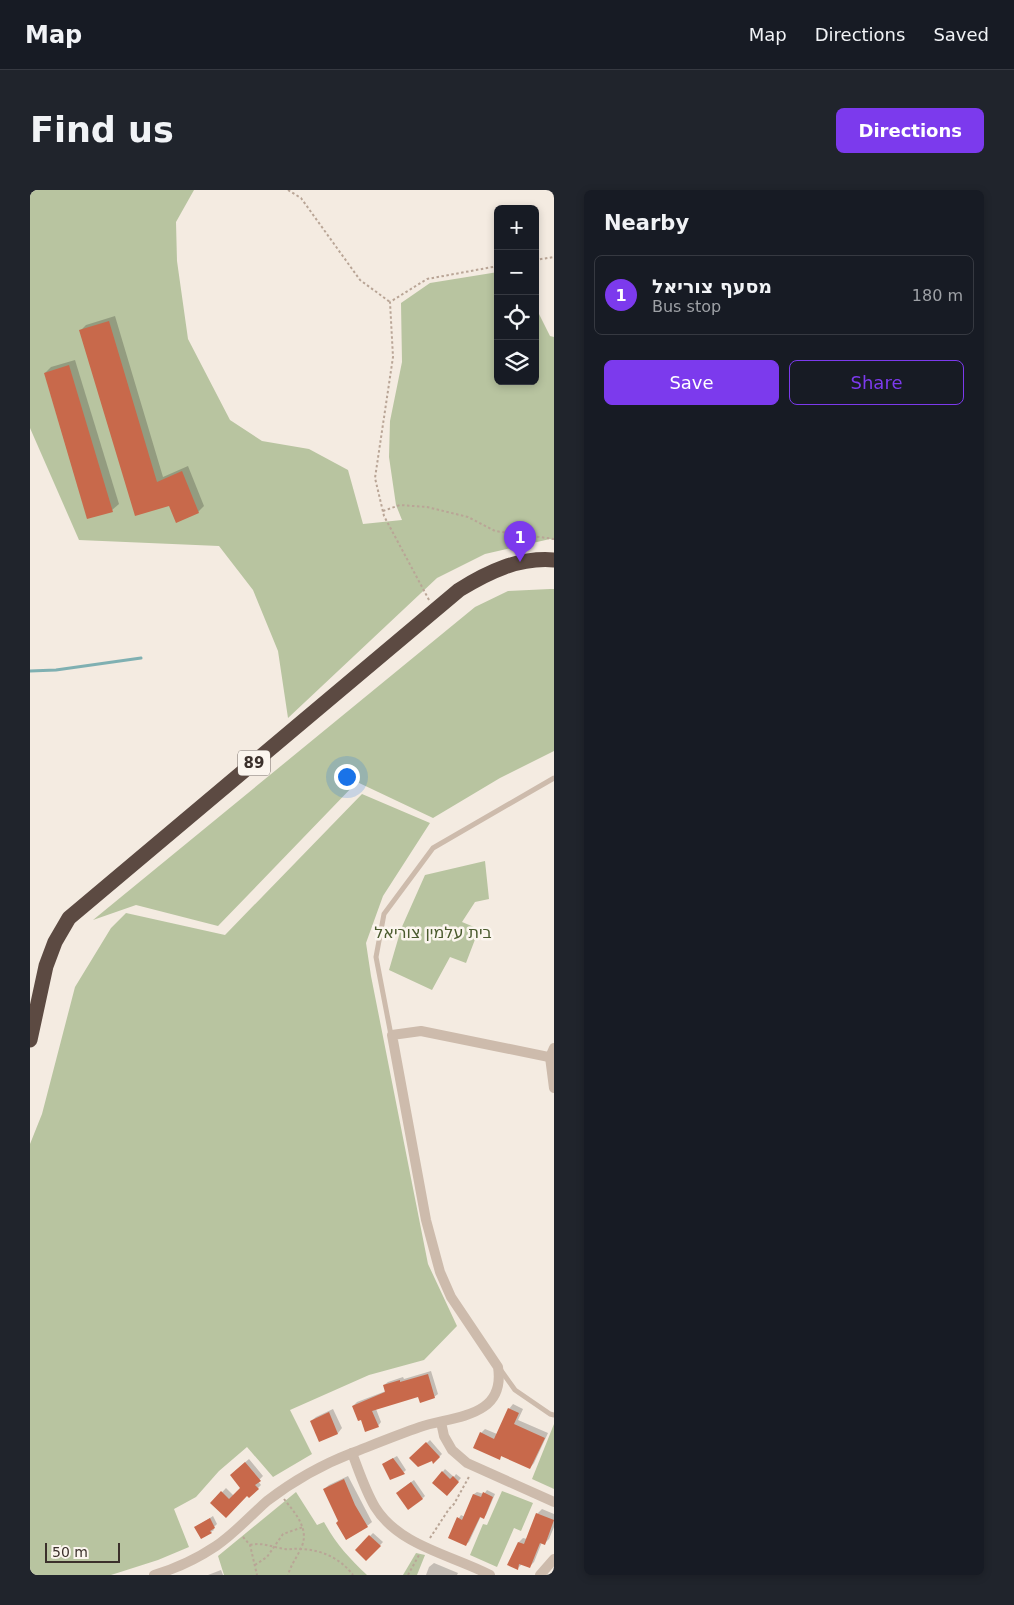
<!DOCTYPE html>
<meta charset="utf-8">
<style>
:root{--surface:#171b24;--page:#20242c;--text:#f1f3f6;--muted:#9ea1a6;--line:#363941;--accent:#7c3aed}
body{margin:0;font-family:"DejaVu Sans",Heebo,sans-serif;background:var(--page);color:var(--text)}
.controls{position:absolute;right:15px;top:15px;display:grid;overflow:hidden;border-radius:8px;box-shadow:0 2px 8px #0003}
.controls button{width:45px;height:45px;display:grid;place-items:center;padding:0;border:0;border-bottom:1px solid var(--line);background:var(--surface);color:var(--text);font:25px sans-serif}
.scale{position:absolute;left:15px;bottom:12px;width:75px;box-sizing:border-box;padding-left:5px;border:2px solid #3b302b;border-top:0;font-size:14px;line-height:18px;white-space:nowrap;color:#3b302b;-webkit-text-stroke:4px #fbf5ee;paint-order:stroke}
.you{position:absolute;left:316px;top:586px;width:18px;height:18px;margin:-12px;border:4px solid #fff;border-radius:50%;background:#1a73e8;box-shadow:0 0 0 8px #1a73e833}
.badge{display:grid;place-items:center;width:32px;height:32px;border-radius:50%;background:var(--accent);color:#fff;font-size:16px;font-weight:700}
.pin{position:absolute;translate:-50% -41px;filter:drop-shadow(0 1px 2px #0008)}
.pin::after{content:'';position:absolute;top:26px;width:18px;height:15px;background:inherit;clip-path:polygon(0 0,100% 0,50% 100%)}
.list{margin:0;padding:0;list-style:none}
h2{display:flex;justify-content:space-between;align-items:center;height:65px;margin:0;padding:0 20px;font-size:21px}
h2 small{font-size:16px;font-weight:400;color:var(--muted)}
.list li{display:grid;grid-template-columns:32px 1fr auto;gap:15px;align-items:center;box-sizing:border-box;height:80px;margin:0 10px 10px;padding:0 10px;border:1px solid var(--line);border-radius:8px}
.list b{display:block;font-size:19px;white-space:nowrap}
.list p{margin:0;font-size:16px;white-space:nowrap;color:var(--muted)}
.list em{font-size:16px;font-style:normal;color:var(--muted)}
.actions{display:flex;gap:10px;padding:15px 20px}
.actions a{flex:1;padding:11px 0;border:1px solid var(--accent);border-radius:8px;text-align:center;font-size:18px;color:var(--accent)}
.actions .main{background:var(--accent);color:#fff}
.icon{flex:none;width:28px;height:28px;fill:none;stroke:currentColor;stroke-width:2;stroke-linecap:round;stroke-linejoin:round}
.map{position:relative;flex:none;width:524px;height:1385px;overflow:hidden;border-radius:8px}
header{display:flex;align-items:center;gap:30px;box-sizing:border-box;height:70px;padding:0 25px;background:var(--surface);border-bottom:1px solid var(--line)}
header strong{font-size:24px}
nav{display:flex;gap:28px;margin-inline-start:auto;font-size:18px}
.intro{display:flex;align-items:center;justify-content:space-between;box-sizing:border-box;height:120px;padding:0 30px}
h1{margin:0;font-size:35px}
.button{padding:12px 22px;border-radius:8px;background:var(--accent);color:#fff;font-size:18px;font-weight:700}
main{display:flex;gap:30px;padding:0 30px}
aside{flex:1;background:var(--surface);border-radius:8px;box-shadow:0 2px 8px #0003}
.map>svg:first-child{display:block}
.green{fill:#b8c4a0}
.shadow{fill:#0003}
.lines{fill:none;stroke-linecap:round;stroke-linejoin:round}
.stream{stroke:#7fb0b2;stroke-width:3}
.building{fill:#c8694b}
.path{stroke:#b9a596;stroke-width:2;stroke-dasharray:2.5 2.5;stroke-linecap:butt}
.lane{stroke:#cdbbac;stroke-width:5}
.street{stroke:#cdbbac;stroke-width:10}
.highway{stroke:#5c4a42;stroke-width:15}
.labels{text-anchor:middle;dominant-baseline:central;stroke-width:5;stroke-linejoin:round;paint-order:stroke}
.shield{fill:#fbf5ee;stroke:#756b66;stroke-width:1}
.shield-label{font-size:15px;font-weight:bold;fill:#3b302b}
.park-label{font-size:16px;fill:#4a5a2e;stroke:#fbf5ee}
</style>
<header>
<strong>Map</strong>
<nav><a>Map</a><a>Directions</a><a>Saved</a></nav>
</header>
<div class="intro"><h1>Find us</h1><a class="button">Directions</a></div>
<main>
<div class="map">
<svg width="524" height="1385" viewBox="0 0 524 1385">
<rect width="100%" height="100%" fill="#f4ebe1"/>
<g class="green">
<path d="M0,0h164l-18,32 1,39 11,78 42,81 32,21 47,8 39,21 15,54 39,-4 -6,-15 -7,-48 1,-36 12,-59 -1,-59 29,-20 68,-11v109h37l1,-115 2,46 12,24 4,1v203l-4,-1 -65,15 -48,24 -149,140 -10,-67 -25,-61 -34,-44 -140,-6 -49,-112z"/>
<path d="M520,399h4v162l-54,27 -67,40 -76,-36 -139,144 -82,-21 -43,15 382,-313 33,-16z"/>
<path d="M332,604l68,29 -47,73 -17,47 5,33 57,288 29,62 -33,34 -55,15 -79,35 22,44 -39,23 -26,-30 -28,24 -23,26 -22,12 15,38 -31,13 -47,15h-81v-431l12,-30 33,-127 36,-59 15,-15 99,22z"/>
<path d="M455,671l4,38 -14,3 -13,20 17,7 -13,34 -16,-6 -18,33 -43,-20 12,-41 24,-54z"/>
<path d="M524,1234v65l-22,-10z"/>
<path d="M472,1301l31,12 -12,28 -7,-3 -17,39 -27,-12 13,-31 4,1z"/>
<path d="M266,1302l21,33 7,-3c12,22 25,36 43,53h-143l-6,-19z"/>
<path d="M386,1363l9,2 -8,20h-14z"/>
</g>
<g class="shadow">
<path d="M85,126l48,161 25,-11 16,40 -6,6 -29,-8 -33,10 -56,-183 6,-6z"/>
<path d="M45,170l44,144 -7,6 -67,-137 6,-6z"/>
<path d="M401,1181l7,23 -4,3 -15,-2 -43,14 5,13 -3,4 -17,-8 -8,-12 4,-4 29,-11 -2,-6 4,-3 15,-5 1,2z"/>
<path d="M483,1214l10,5 -5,11 30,13 -14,30 -4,5 -28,-13 -3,4 -18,-26 4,-4 12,5 12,-25z"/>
<path d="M303,1219l9,19 -4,5 -18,8 -9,-20 5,-4z"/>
<path d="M400,1250l12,14 -8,8 -2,-3 -21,-1z"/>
<path d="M367,1266l9,14 -2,2 -21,-8z"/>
<path d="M219,1269l14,17 -5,5 3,4 -3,3 -11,6 -21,22 -14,-13 14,-15 8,8 8,-8 -7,-17z"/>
<path d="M415,1279l9,8 2,-3 5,4 -14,16 -14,-11z"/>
<path d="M318,1286l24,46 -5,4 -28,-5 -15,-32 5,-4z"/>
<path d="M384,1290l11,16 -2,2 -23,-8z"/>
<path d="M457,1300l8,4 -9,21 -3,3 -2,-2 -12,26 -3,2 -7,-26 2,-3 4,2 9,-23 3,-2 7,2z"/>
<path d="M512,1319l12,5v13l-5,12 -4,4 -3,-1 -8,20 -5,5 -7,-3 -4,4 1,-26 4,-4 4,1 10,-25z"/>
<path d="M183,1326l4,8 -4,4 1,2 -3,2 -15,-5z"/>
<path d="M343,1343l10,9 -17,18 -10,-10z"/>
<path d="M404,1373l24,10 -1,2h-31l3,-8z"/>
<path d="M191,1380l2,5h-15z"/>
</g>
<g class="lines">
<path class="stream" d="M0,481l26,-1 85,-12"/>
</g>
<g class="building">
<path d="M79,131l48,161 25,-11 17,42 -23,10 -7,-17 -34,10 -56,-186z"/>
<path d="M39,175l44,147 -26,7 -43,-146z"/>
<path d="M398,1184l7,24 -15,5 -2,-6 -46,14 7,16 -14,5 -4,-12 -3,1 -6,-15 33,-14 -2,-7 17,-5v2z"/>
<path d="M478,1218l11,5 -5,11 31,14 -15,31 -29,-13 -1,4 -27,-12 7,-16 14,7z"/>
<path d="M299,1222l9,22 -19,8 -9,-21z"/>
<path d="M396,1252l14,15 -7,7 -1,-3 -14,6 -9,-9z"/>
<path d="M363,1268l12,16 -15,6 -8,-16z"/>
<path d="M215,1272l16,19 -6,4 4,4 -10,9 -2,-2 -21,22 -16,-15 11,-12 8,8 11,-11 -10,-13z"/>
<path d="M412,1281l8,8 3,-3 6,6 -12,14 -15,-13z"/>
<path d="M314,1289l11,26 13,22 -22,13 -10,-17 2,-2 -15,-32z"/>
<path d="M381,1292l12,17 -15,11 -12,-17z"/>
<path d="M453,1302l10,5 -9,22 -4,-2 -14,29 -18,-8 9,-21 5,3 11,-26 8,3z"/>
<path d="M506,1323l18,7 -9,25 -5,-2 -10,25 -11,-4 -1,6 -11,-5 11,-23 6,2z"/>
<path d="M180,1328l5,10 -5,3 2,2 -11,6 -7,-12z"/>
<path d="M339,1345l12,11 -15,15 -11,-11z"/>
</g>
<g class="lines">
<g class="path">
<path d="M258,0l13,8 59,82 30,22"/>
<path d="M505,70l19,-3"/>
<path d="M353,321l17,-6 27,2 41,10 27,14 59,8"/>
<path d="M399,410l-45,-84 -9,-38 18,-121 -3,-55 37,-23 71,-13"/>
<path d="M254,1309c11,14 25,29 18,47 -4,10 -11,18 -14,29"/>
<path d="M213,1347l7,8 7,30"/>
<path d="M400,1348l19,-29 5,-5 16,-29"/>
<path d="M220,1355c12,-3 22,2 35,4 5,1 10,-1 16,0 21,1 39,9 52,26"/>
<path d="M225,1375l12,-8 16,-23 20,-7"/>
<path d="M378,1385l11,-20"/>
</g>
<g class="lane">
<path d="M361,845l-15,-78 8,-43 49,-66 121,-70"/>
<path d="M470,1179l15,21 35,24 4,1"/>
</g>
<g class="street">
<path d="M524,858l-4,9 4,31"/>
<path d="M411,1232l3,14 8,14 15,13 87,39"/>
<path d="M322,1263c7,18 13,37 23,54 24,39 77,48 115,68"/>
<path d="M124,1385c21,-6 44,-17 62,-29 19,-13 34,-30 51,-45 26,-20 54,-36 85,-48 23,-9 45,-18 68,-26 33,-11 86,-9 78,-60l-47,-70 -11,-25 -14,-52 -34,-185 29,-4 133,27"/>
<path d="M510,1385l14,-16"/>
</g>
<path class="highway" d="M0,850l16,-74 9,-24 14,-24 390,-328c29,-18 60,-33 95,-30"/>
</g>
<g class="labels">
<rect class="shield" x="208" y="560.5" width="32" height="25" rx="4"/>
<g class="shield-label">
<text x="224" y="573">89</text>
</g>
<g class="park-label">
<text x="403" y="742">בית עלמין צוריאל</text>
</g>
</g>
</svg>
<div class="controls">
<button>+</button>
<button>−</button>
<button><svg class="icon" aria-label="locate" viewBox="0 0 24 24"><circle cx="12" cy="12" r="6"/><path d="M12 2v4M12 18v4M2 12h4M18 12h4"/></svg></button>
<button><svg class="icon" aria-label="layers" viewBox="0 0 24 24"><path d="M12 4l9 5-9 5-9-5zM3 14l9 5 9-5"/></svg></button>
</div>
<div class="scale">50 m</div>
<div class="you"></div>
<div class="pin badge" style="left:490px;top:372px">1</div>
</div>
<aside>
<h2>Nearby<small></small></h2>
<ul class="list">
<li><span class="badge">1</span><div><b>מסעף צוריאל</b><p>Bus stop</p></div><em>180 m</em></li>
</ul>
<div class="actions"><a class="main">Save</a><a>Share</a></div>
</aside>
</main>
